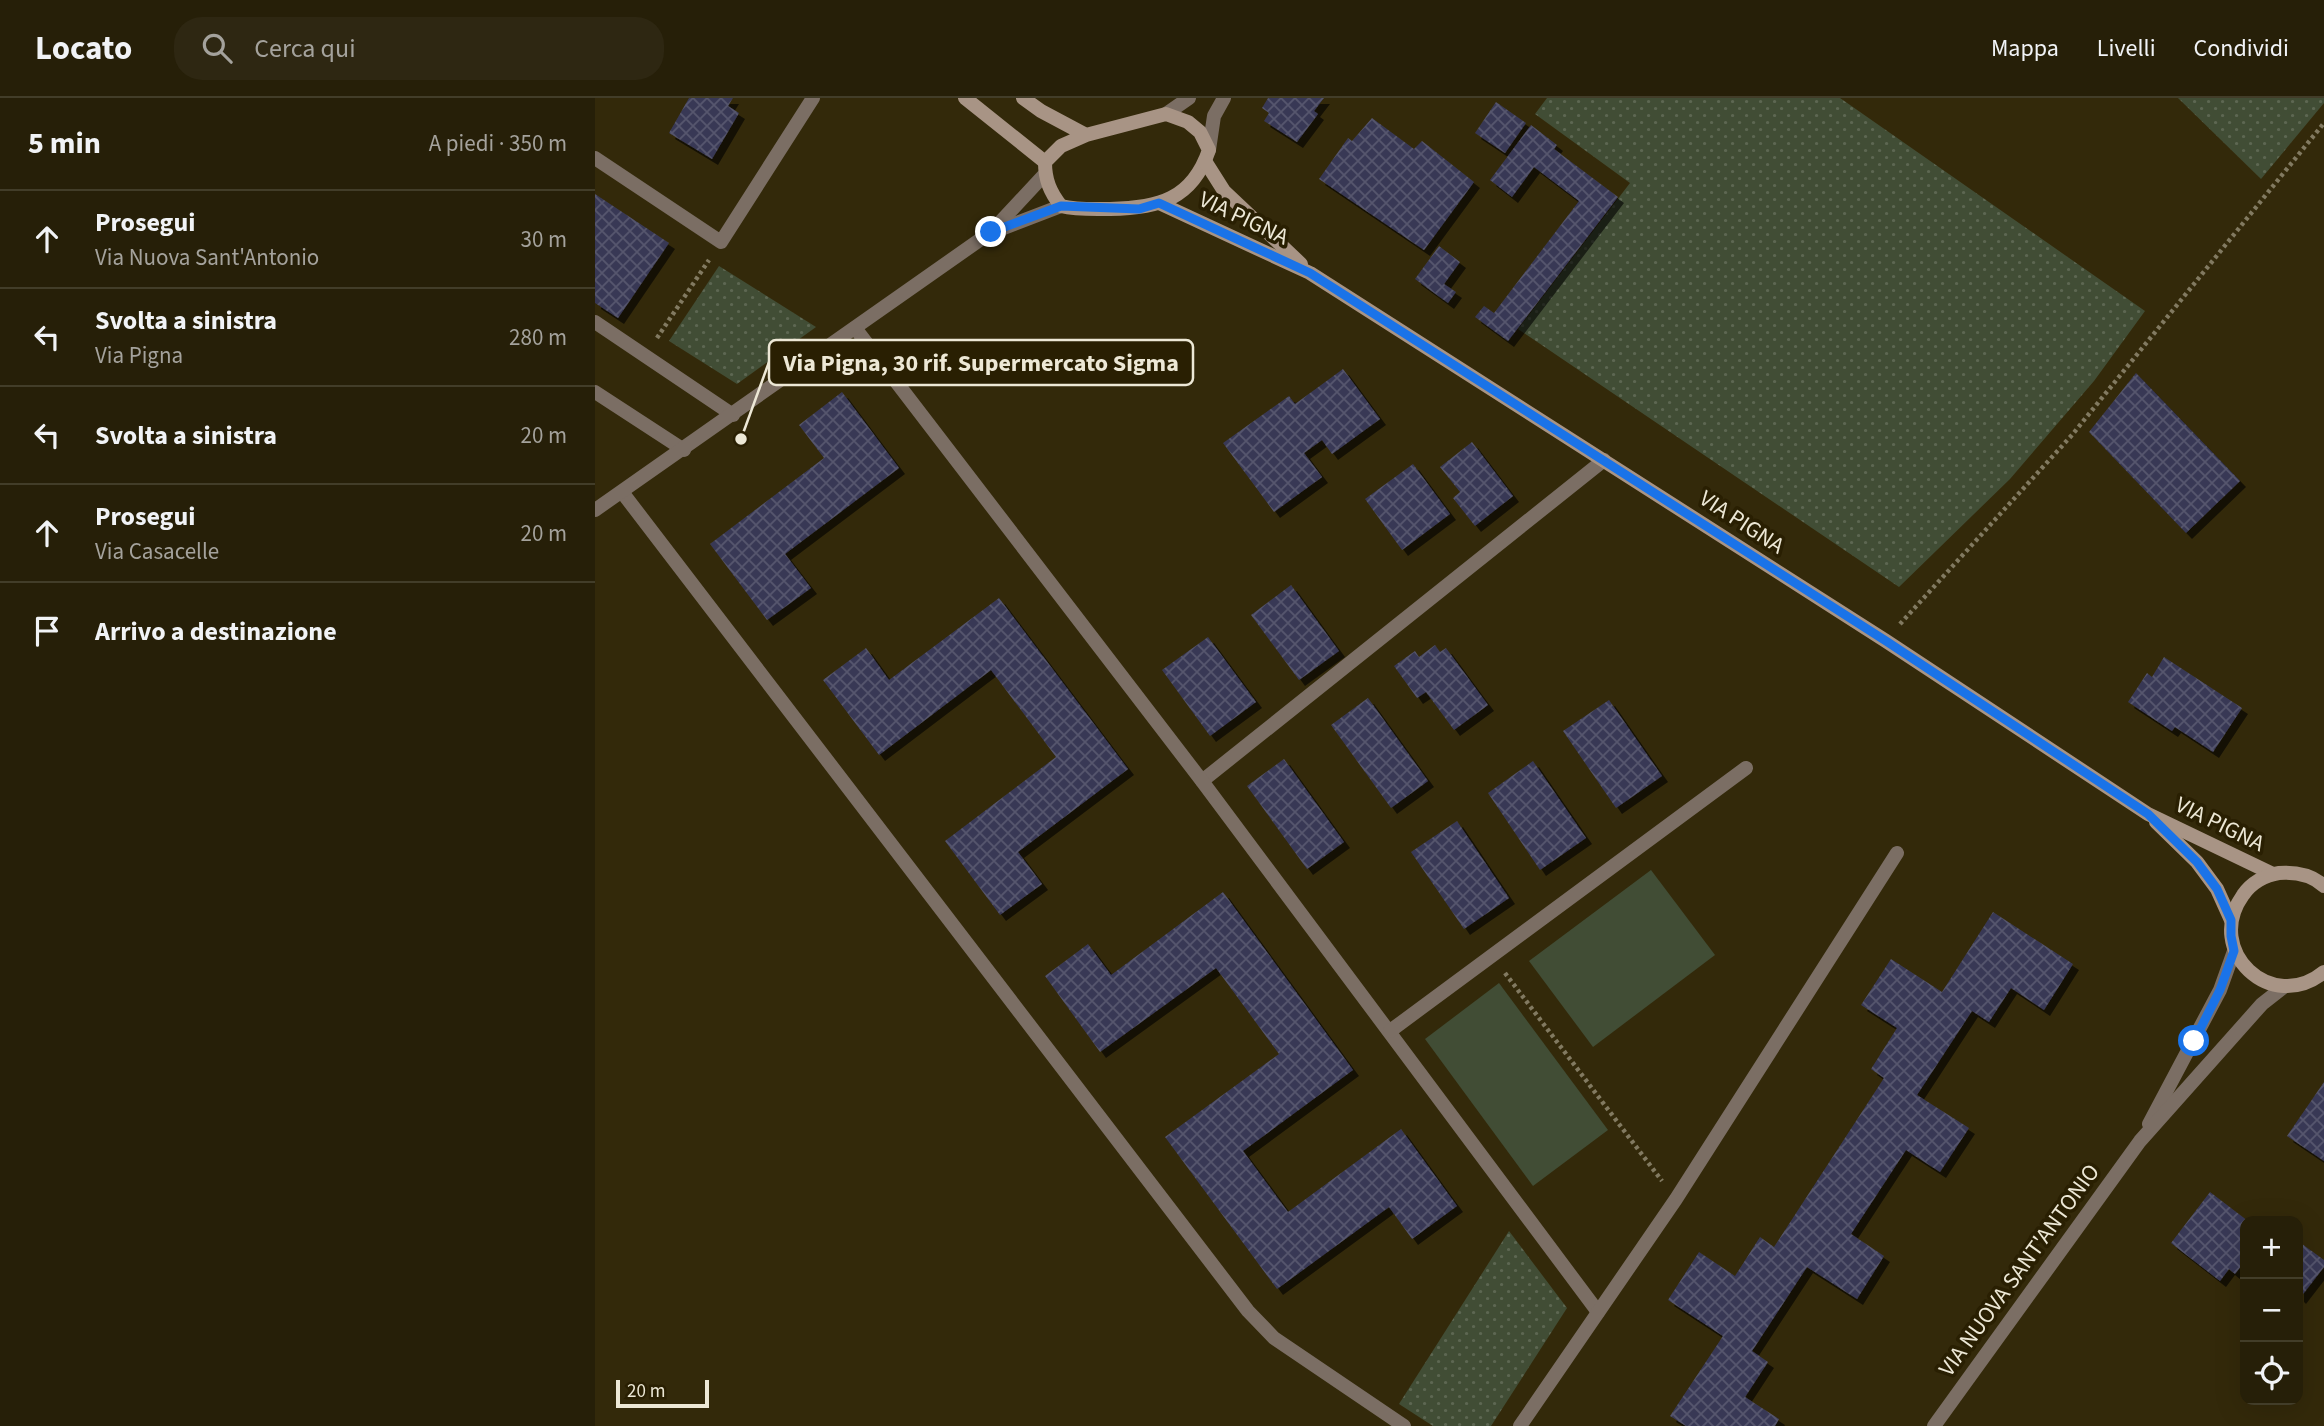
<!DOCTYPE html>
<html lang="it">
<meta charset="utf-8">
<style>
:root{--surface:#261f08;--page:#2e2712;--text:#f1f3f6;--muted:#a4a29c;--line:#423d29}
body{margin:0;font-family:"Source Sans 3",sans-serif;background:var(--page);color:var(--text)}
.controls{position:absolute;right:21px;bottom:21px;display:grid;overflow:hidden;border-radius:14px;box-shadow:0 7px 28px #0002}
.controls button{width:63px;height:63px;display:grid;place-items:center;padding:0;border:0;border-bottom:2px solid var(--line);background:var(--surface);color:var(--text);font:35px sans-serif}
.scale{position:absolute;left:21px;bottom:18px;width:93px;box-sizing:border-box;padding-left:7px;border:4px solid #ede8d6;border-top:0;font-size:19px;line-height:24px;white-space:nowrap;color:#ede8d6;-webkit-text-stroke:5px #291f02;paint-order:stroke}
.stop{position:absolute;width:21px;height:21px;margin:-16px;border:5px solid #1a73e8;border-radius:50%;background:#fff}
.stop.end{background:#1a73e8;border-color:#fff;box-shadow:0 2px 7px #0008}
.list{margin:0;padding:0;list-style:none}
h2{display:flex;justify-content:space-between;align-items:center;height:91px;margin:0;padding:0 28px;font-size:30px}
h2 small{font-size:23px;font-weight:400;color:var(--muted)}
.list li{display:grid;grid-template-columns:46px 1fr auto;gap:21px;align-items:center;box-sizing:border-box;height:98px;padding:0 28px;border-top:2px solid var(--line)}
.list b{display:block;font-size:26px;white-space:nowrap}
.list p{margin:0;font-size:23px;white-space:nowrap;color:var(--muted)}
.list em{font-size:23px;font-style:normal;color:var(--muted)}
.icon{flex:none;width:38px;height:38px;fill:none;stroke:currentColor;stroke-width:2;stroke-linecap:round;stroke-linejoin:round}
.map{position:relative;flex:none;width:1729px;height:1328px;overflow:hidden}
header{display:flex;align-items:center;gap:42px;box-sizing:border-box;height:98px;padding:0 35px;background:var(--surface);border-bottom:2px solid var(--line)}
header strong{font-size:33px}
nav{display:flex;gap:38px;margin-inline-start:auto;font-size:24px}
.search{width:490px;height:63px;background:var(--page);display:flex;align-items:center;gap:18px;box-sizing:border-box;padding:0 24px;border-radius:28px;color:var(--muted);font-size:26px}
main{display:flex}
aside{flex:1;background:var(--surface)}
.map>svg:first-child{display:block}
.grass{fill:url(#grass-dots)}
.garden{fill:#414d35}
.building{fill:url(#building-cross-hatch);filter:url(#shadow)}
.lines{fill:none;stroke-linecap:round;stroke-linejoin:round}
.path{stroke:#827a61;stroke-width:4.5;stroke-dasharray:3.5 3.5;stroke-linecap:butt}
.service{stroke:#7b6e64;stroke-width:14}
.minor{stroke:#7b6e64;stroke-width:14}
.tertiary{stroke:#7b6e64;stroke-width:14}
.secondary{stroke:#a89485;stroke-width:14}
.route{stroke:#1a73e8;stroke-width:9}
.labels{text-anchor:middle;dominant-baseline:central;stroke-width:7;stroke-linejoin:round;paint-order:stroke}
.street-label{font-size:23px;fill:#ede8d6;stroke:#291f02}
.leader{fill:none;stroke:#ede8d6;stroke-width:2.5}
.callout-dot{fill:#ede8d6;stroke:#291f02;stroke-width:2.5}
.callout{fill:#291f02;stroke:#ede8d6;stroke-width:2.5}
.callout-label{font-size:24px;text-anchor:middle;font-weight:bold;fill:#ede8d6}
</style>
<header>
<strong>Locato</strong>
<div class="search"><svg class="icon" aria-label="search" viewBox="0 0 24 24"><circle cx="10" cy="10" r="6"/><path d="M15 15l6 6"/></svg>Cerca qui</div>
<nav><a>Mappa</a><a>Livelli</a><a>Condividi</a></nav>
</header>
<main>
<aside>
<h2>5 min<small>A piedi · 350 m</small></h2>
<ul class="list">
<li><svg class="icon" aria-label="ahead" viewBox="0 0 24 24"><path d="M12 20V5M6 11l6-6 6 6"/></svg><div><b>Prosegui</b><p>Via Nuova Sant'Antonio</p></div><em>30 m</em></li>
<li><svg class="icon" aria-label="left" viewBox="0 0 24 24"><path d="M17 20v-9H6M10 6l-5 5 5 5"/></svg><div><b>Svolta a sinistra</b><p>Via Pigna</p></div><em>280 m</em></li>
<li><svg class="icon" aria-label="left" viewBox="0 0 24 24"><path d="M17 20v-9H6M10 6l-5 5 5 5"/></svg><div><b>Svolta a sinistra</b></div><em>20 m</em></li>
<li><svg class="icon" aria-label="ahead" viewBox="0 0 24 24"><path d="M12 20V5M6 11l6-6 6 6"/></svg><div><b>Prosegui</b><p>Via Casacelle</p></div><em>20 m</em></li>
<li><svg class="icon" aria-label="arrive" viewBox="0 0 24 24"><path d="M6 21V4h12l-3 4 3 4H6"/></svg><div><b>Arrivo a destinazione</b></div></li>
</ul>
</aside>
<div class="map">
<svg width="1729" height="1328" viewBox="0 0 1729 1328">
<defs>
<pattern id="grass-dots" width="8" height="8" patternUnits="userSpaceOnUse" patternTransform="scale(1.75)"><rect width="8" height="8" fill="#414d35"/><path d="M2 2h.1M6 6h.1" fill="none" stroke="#5d6752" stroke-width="1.8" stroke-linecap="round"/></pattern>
<pattern id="building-cross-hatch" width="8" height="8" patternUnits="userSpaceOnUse" patternTransform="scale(1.75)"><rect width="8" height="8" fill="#393955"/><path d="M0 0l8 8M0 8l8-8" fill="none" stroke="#56566d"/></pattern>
<filter id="shadow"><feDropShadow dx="6" dy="6" stdDeviation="0" flood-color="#0009"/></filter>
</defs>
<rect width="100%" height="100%" fill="#33290a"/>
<g class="grass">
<path d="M952,0h293l305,213 -51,70 -84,98 -111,108 -381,-258 112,-146 -95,-69z"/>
<path d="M1583,0h146v5l-63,76z"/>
<path d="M124,168l97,61 -79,57 -68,-43z"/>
<path d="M914,1133l58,77 -76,118h-58l-34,-22z"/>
</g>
<g class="garden">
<path d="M1056,772l64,85 -122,92 -64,-86z"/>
<path d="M904,885l109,147 -75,56 -108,-147z"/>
</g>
<g class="building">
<path d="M94,0h44l-5,8 11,7 -27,46 -43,-26z"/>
<path d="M673,0h56l-10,13 4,3 -21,28 -33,-21 5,-8 -7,-5z"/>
<path d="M901,4l30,21 -21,30 -30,-20z"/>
<path d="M777,20l42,31 8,-8 52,41 -50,68 -105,-71 29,-41 4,3z"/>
<path d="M936,27l26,20 -3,4 64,48 -110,144 -33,-24 9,-11 10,7 85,-112 -45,-34 -22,30 -22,-17z"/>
<path d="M0,96l74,49 -51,75 -23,-15z"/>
<path d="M844,148l21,16 -16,22 12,8 -8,11 -33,-24z"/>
<path d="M748,271l37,50 -48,35 -10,-14 -18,13 18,24 -48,35 -51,-69 66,-47 6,8z"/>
<path d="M1541,275l104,108 -54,52 -97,-101z"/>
<path d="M247,294l57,76 -114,86 26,34 -44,32 -57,-76 114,-86 -25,-33z"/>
<path d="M877,344l41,54 -38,30 -22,-28 7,-6 -20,-25z"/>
<path d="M818,366l37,50 -48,36 -37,-51z"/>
<path d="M696,487l48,66 -40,29 -48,-65z"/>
<path d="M404,500l129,171 -110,83 24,32 -42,31 -55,-74 111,-84 -65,-87 -112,85 -56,-75 43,-32 23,32z"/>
<path d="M613,539l48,65 -46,34 -48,-66z"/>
<path d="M840,547l5,7 6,-4 42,57 -34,25 -28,-38 -9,6 -23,-32 21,-15 4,6z"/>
<path d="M1569,559l78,51 -29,44 -38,-25 -3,4 -44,-29 19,-29 5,4z"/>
<path d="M773,600l60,83 -37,27 -60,-83z"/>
<path d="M1014,602l53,76 -46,32 -53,-77z"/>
<path d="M689,661l60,83 -37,27 -60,-83z"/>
<path d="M938,663l53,77 -46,32 -52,-77z"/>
<path d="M862,723l52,77 -45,31 -53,-77z"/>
<path d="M628,794l130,178 -110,81 45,61 113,-83 56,77 -45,33 -23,-32 -112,82 -112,-152 114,-83 -63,-86 -116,84 -55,-76 43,-32 23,31z"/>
<path d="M1398,814l80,52 -29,46 -33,-22 -22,34 -17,-11 -55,84 52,33 -29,44 -34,-22 -55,84 33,22 -27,43 -50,-32 -55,84 16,11 -23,35 34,22 -4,7h-89l-16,-10 53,-80 -55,-36 31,-48 36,24 25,-39 14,10 110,-169 -13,-9 26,-41 -36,-23 30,-46 51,33z"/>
<path d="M1729,984v79l-37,-25z"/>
<path d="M1615,1094l38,29h-3v40l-10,13 -6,-5 -9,12 -49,-38z"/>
<path d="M1703,1143l26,19v7l-24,31 -2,-2z"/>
</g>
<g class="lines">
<g class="path">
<path d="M62,240l52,-78"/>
<path d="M1305,526l172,-189 252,-312"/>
<path d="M910,875l157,208"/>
</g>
<path class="service" d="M607,683l402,-321"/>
<g class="minor">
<path d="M0,60l126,84 92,-144"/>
<path d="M0,224l138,93"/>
<path d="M260,230l347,453 396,531"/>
<path d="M0,294l89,58"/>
<path d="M27,394l626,819 26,27 130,88"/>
<path d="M795,933l356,-263"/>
<path d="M925,1328l156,-227 221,-346"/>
</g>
<g class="tertiary">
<path d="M571,16l23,-16"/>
<path d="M614,52l5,-34 10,-18"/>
<path d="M401,133l65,-25"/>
<path d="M0,412l396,-278 54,-58"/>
<path d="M1554,1026l71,-134 14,-39"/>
<path d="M1339,1328l206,-285 122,-137 23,-18"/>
</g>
<g class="secondary">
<path d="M370,0l80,64"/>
<path d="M428,0l18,13 45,24 80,-21 22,8 12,10 9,18c-17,50 -51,58 -99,59 -16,0 -33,1 -49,-3 -11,-14 -16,-26 -16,-44l16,-16 25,-11"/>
<path d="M610,63l19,30 77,73"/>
<path d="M564,105l151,70 576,368 262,173 125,60"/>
<path d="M1561,724l41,40 20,27 14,31"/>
<path d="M1729,788c-12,-11 -29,-14 -45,-13 -14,2 -28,10 -36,22 -40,56 29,120 81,77"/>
</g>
</g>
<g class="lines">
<path class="route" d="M396,134l70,-26 78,3 20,-6 151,70 576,368 262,173 49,48 20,27 14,31v16l3,15 -14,39 -26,51"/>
</g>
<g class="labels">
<g class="street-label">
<text transform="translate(649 120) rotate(25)">VIA PIGNA</text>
<text transform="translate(1147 424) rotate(33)">VIA PIGNA</text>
<text transform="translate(1625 726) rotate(26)">VIA PIGNA</text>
<text transform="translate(1424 1172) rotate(-54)">VIA NUOVA SANT'ANTONIO</text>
</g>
</g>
<path class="leader" d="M146 341L174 264"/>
<circle class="callout-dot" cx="146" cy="341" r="7"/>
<rect class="callout" x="174" y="242" width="424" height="45" rx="7"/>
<g class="callout-label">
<text x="386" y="273">Via Pigna, 30 rif. Supermercato Sigma</text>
</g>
</svg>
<div class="controls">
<button>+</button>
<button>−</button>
<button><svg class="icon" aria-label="locate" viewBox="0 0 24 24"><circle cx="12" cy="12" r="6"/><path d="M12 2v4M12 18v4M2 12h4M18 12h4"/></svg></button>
</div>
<div class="scale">20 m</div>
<div class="stop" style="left:1599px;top:943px"></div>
<div class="stop end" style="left:396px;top:134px"></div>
</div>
</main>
